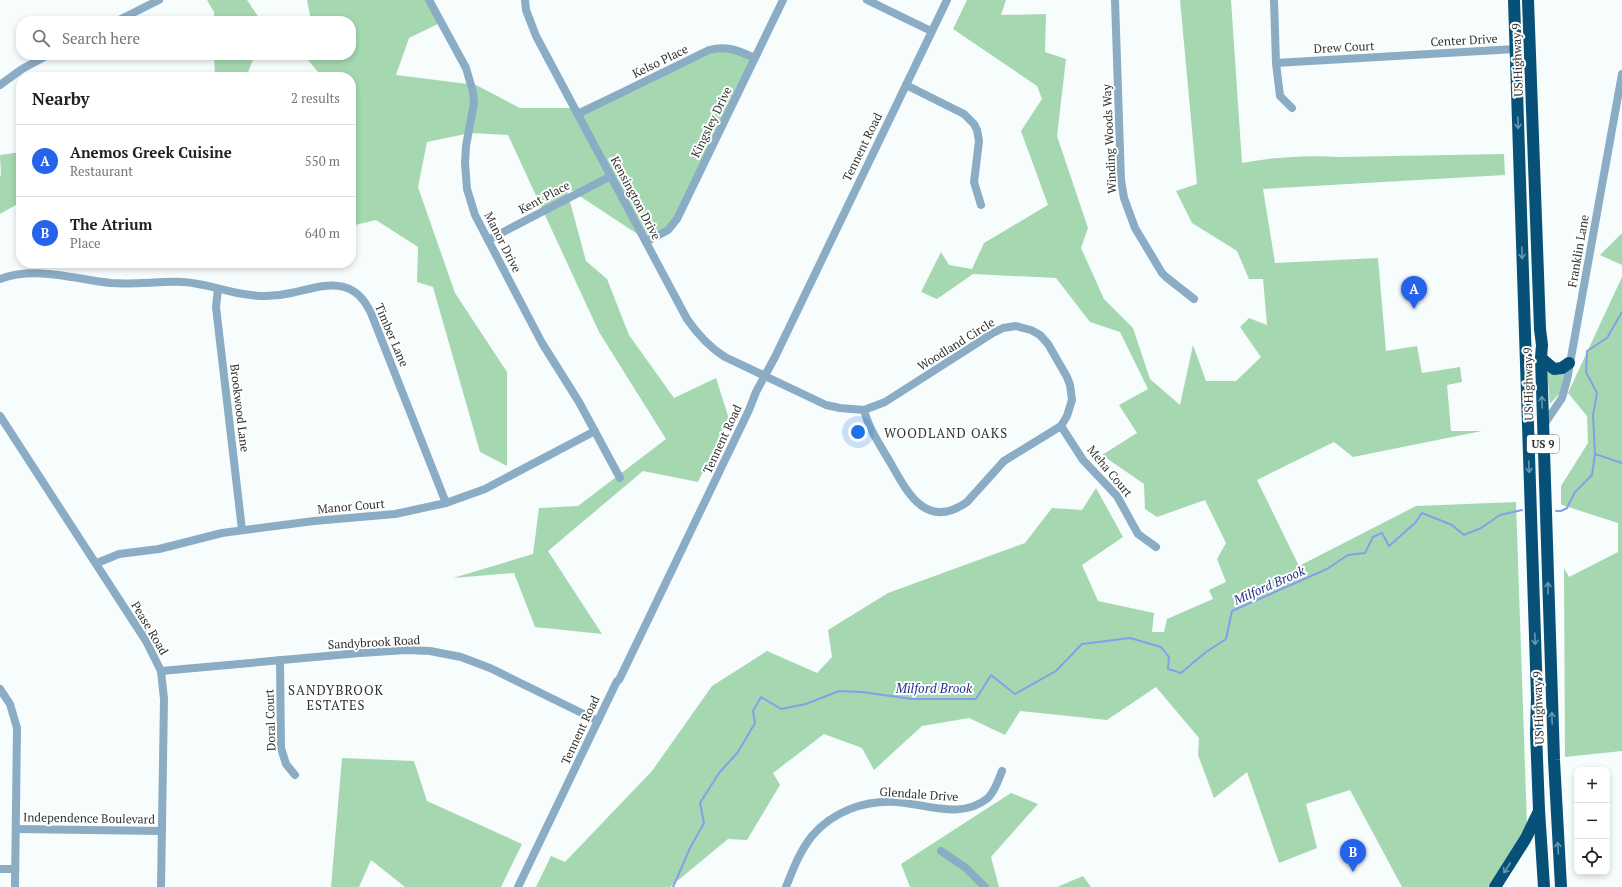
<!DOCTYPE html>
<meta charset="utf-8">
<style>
:root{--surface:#fff;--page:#f6f6f6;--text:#222;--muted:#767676;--line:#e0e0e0;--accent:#2563eb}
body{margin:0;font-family:"PT Serif",serif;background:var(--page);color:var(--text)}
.controls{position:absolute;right:12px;bottom:12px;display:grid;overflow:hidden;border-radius:8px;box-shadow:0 2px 6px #0003}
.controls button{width:36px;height:36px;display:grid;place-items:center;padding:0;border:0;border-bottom:1px solid var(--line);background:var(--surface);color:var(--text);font:20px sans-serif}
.you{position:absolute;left:858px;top:432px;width:14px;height:14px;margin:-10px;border:3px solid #fff;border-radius:50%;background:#1a73e8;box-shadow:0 0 0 6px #1a73e833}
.badge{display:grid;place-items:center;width:26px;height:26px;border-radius:50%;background:var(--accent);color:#fff;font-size:13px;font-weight:700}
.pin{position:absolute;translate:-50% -33px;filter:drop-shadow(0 1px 2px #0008)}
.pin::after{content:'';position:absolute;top:21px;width:14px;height:12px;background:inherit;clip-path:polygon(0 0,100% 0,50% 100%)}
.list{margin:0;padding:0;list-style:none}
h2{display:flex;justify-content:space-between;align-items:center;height:52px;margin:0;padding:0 16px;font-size:17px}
h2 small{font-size:13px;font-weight:400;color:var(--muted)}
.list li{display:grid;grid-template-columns:26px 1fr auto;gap:12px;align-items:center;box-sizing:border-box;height:72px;padding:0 16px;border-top:1px solid var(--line)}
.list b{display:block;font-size:15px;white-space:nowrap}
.list p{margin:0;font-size:13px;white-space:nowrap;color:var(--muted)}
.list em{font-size:13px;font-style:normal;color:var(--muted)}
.icon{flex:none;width:22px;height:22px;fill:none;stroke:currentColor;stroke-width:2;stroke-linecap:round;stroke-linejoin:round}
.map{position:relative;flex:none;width:1622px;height:887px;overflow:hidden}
.search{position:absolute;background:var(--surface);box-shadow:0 2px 6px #0003;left:16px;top:16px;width:340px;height:44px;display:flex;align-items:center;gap:10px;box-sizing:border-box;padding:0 14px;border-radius:16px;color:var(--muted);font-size:15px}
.panel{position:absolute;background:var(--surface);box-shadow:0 2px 6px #0003;left:16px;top:72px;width:340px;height:196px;border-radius:16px}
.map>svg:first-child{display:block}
.green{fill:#a5d8b1}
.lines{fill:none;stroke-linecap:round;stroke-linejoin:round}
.stream{stroke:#879eea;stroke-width:2}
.minor{stroke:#8aacc5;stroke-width:8}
.highway{stroke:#075078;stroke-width:12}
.oneway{stroke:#6a96ae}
.labels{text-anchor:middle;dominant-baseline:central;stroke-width:4;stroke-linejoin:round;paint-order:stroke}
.shield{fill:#fff;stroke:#6f7070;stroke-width:1}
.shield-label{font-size:11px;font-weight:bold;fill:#313333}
.street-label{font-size:12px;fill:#313333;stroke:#fff}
.neighbourhood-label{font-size:13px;letter-spacing:1px;fill:#313333;stroke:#fff}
.water-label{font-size:13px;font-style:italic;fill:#233188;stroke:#fff}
</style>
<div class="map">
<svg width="1622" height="887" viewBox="0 0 1622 887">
<rect width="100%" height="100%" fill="#f7fcfc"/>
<g class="green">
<path d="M207,0h40l14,21h-47v-9z"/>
<path d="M307,0h126l11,21 -35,17 -13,37 80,10 44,23h60l137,-63 40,9 -90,177 -19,10 -82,-54 20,74 21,18 22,56 45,63 42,-20 13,41 -31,63 -55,-11 -95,80 54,83 -67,-7 -21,-54 -61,5 80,-24 6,-46 39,-2 88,-67 -67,-107 -91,-197 -38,-2 -43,9 -9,45 37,106 52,79v94l-27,-14 -47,-165 -16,-5 1,-35 -42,-27 -25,6v-149h-29l-18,-22h47v-34h-40z"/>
<path d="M967,0h39l-5,15 45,-1 -1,38 21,7 -9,77 31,92 -7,20 23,51 29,29 17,51 30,26 13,-60 13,36h30l25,-24 -21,-30 9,-9 18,7 -4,-46h-14l-12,-28 -45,-28 -16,-32 21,-7 -17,-184h51l11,163c33,-6 65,-8 97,-6l165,-3 1,21 -242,14 12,74 103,-5 8,93 31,-5 5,27 38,-6 2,15 -15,3 4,46h31l-129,26 -19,-15 -77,38 42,86 117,-60 100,-4 11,324 -39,61h-86l-52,-97 -44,14 11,44 -38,15 -32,-91 -33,26 -16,-43 1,-17 -43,-51 -49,33 -87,-9 -15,24 -36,-17 -47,8 -48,44 -12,-22 -38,-14 -51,39 7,12 -33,55 -19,-1 -58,48h-134l15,-31 14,6 87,-91 60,-85 55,-35 50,22 15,-16 -4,-27 60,-37 137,-50 27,-35 30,2 14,-22 27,49 -41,28 16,36 56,12 -2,19h12l3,-13 46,-20 -4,-9 17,-8 -9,-23 9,-16 -21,-43 -48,17 -12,-8 -1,-25 -42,-29 35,-22 -18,-28 29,-16 -28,-57 -30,-10 -34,-44 -83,-4 -36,25 -16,-7 20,-40 8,13 23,4 12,-26 64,-38 -27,-74 21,-32 -5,-13 -84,-57z"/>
<path d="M214,55h41l-9,22h-31z"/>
<path d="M21,152v50l-21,12v-38l1,-1 -1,-20z"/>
<path d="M1622,233v32l-22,-10z"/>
<path d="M77,263h34l-8,5z"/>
<path d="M1622,277v474l-57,6 -1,-189 5,9 49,-25v-29l-56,-18 -1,-1v-18l27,-43 -1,-27 -19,-23z"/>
<path d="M1547,369l18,2 -5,22 -10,11z"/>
<path d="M342,758l72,3 13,40 95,43 -21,43h-96l-34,-27 -12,27h-28z"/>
<path d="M1011,793l27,11 -47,53 8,30h-89l-9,-23z"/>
<path d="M1083,876l8,11h-34z"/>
</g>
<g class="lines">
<g class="stream">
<path d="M1595,454l27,9"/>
<path d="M1556,511h5l6,-3 8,-16 17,-17 3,-21 -2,-39 4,-22 -11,-21 1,-21 20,-13 15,-26"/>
<path d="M673,887l17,-39 14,-25 -4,-20 19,-30 19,-21 17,-29 -2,-12 8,-14 20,12 25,-5 33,-13 23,1 50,7h64l15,-24 24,19 41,-23 26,-27 48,-6 31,9 8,10 -1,12 13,4 25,-21 20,-13 6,-28 95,-42 21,-14 17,-2 8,-16 9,-4 7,13 26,-23 7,-10 30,12 12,10 17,-7 19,-13 22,-5"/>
</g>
<g class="minor">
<path d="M429,0l37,68 7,24 1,11 -8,43 -1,17 2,26 8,26 67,128 37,59 41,76"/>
<path d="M525,0l1,10 10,26 151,283c11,16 22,28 38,38l101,48 14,3 24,2 21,-8 108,-69 10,-5 13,-2 15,4 9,5 8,9 19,33 3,8 2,15 -5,16 -6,10 -57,35 -37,41c-41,29 -60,-10 -77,-40 -10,-17 -21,-33 -26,-52"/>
<path d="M867,0l64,31"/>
<path d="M1115,0l6,180 3,18 11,30 27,45 4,4 28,22"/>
<path d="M1274,0l2,63 4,33 12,12"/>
<path d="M117,21l42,-21"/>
<path d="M1276,63l239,-14"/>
<path d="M0,85l22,-16 26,-14"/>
<path d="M906,85l58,29 10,10 3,6 2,11 -5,41 7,23"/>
<path d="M578,114l131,-64c18,-5 30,1 46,8"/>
<path d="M488,240l123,-64"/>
<path d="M646,242l22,-12 9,-11 106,-219"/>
<path d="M0,279c36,-13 74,0 111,4 24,2 48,-2 72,-1 23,1 45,11 68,13 13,2 27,1 40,-2 16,-3 36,-11 53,-6 14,4 21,14 27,26l75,190"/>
<path d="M218,289l-2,18 26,223"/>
<path d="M0,416l146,225 15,30 3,28 -3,188"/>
<path d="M1061,426l22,34 34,36 21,38 18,13"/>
<path d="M1543,426l19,-28 5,-18 55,-306"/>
<path d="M97,563l22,-9 40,-5 63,-16 92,-12 81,-7 51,-11 39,-14 110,-58"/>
<path d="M280,660l1,88 5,16 9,11"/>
<path d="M161,671l199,-18 47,-3 23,1 31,6 29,11 108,53"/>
<path d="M0,689l10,15 7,24 -2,159"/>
<path d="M16,829l146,2"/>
<path d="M941,851l25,17 19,19"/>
<path d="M0,869h15"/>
<path d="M518,887l99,-206 2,-1 130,-270 7,-18 19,-35 172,-357"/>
<path d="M786,887c7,-18 14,-36 26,-51 21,-25 53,-36 85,-34 30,2 64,18 91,-4 7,-7 10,-17 14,-27"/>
</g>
<g class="highway">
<path d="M1514,0l23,697 -1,36 3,77 5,77"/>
<path d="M1528,0l12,329 2,16 -1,13 13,402 7,127"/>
<path d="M1541,358l13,11 8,-1 7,-5"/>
<path d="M1495,887l31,-49 13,-27"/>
</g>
</g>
<defs><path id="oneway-shaft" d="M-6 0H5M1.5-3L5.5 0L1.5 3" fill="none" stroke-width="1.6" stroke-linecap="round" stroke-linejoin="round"/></defs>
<g class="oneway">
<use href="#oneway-shaft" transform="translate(1518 123) rotate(88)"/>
<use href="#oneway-shaft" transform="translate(1522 253) rotate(88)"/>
<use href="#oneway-shaft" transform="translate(1542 402) rotate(-92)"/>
<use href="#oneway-shaft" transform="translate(1529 467) rotate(88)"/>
<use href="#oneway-shaft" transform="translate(1548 588) rotate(-92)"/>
<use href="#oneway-shaft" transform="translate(1535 639) rotate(88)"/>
<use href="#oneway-shaft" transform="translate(1552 718) rotate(-92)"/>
<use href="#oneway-shaft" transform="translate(1558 848) rotate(-94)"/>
<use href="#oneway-shaft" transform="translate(1507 868) rotate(123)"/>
</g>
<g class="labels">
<rect class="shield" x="1527" y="435" width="32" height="18" rx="3"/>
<g class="shield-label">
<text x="1543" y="444">US 9</text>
</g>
<g class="street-label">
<text transform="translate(1464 40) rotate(-3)">Center Drive</text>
<text transform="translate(1344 47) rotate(-3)">Drew Court</text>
<text transform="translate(1517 60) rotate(-92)">US Highway 9</text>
<text transform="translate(660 61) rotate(-26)">Kelso Place</text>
<text transform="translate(711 122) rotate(-64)">Kingsley Drive</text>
<text transform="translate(1109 139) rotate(-93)">Winding Woods Way</text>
<text transform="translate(862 147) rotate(-64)">Tennent Road</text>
<text transform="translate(544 197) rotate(-28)">Kent Place</text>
<text transform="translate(636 198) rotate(62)">Kensington Drive</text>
<text transform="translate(503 242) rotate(63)">Manor Drive</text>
<text transform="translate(1578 251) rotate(-80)">Franklin Lane</text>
<text transform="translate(392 335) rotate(67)">Timber Lane</text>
<text transform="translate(956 344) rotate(-32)">Woodland Circle</text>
<text transform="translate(1528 384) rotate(-91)">US Highway 9</text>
<text transform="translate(240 408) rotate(83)">Brookwood Lane</text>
<text transform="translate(722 439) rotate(-65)">Tennent Road</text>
<text transform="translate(1110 471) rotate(50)">Meha Court</text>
<text transform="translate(351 506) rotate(-5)">Manor Court</text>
<text transform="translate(150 628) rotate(59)">Pease Road</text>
<text transform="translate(374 642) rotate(-3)">Sandybrook Road</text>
<text transform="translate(1538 708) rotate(-92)">US Highway 9</text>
<text transform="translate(270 720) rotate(-92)">Doral Court</text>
<text transform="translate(580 730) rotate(-65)">Tennent Road</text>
<text transform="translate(919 794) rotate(4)">Glendale Drive</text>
<text transform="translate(89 818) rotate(1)">Independence Boulevard</text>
</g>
<g class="neighbourhood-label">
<text x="946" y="433">WOODLAND OAKS</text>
<text x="336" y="690">SANDYBROOK<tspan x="336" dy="15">ESTATES</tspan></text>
</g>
<g class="water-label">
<text transform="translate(1269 585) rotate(-24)">Milford Brook</text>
<text x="934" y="688">Milford Brook</text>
</g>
</g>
</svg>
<div class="controls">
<button>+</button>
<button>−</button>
<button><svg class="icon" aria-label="locate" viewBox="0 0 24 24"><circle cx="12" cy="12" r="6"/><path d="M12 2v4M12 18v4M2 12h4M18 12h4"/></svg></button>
</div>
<div class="you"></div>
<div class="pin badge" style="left:1414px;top:309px">A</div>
<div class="pin badge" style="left:1353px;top:872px">B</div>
<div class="search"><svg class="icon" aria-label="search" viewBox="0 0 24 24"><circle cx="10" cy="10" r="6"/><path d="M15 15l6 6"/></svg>Search here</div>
<section class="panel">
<h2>Nearby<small>2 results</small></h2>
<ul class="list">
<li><span class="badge">A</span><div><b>Anemos Greek Cuisine</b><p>Restaurant</p></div><em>550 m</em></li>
<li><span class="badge">B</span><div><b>The Atrium</b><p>Place</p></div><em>640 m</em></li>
</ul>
</section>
</div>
